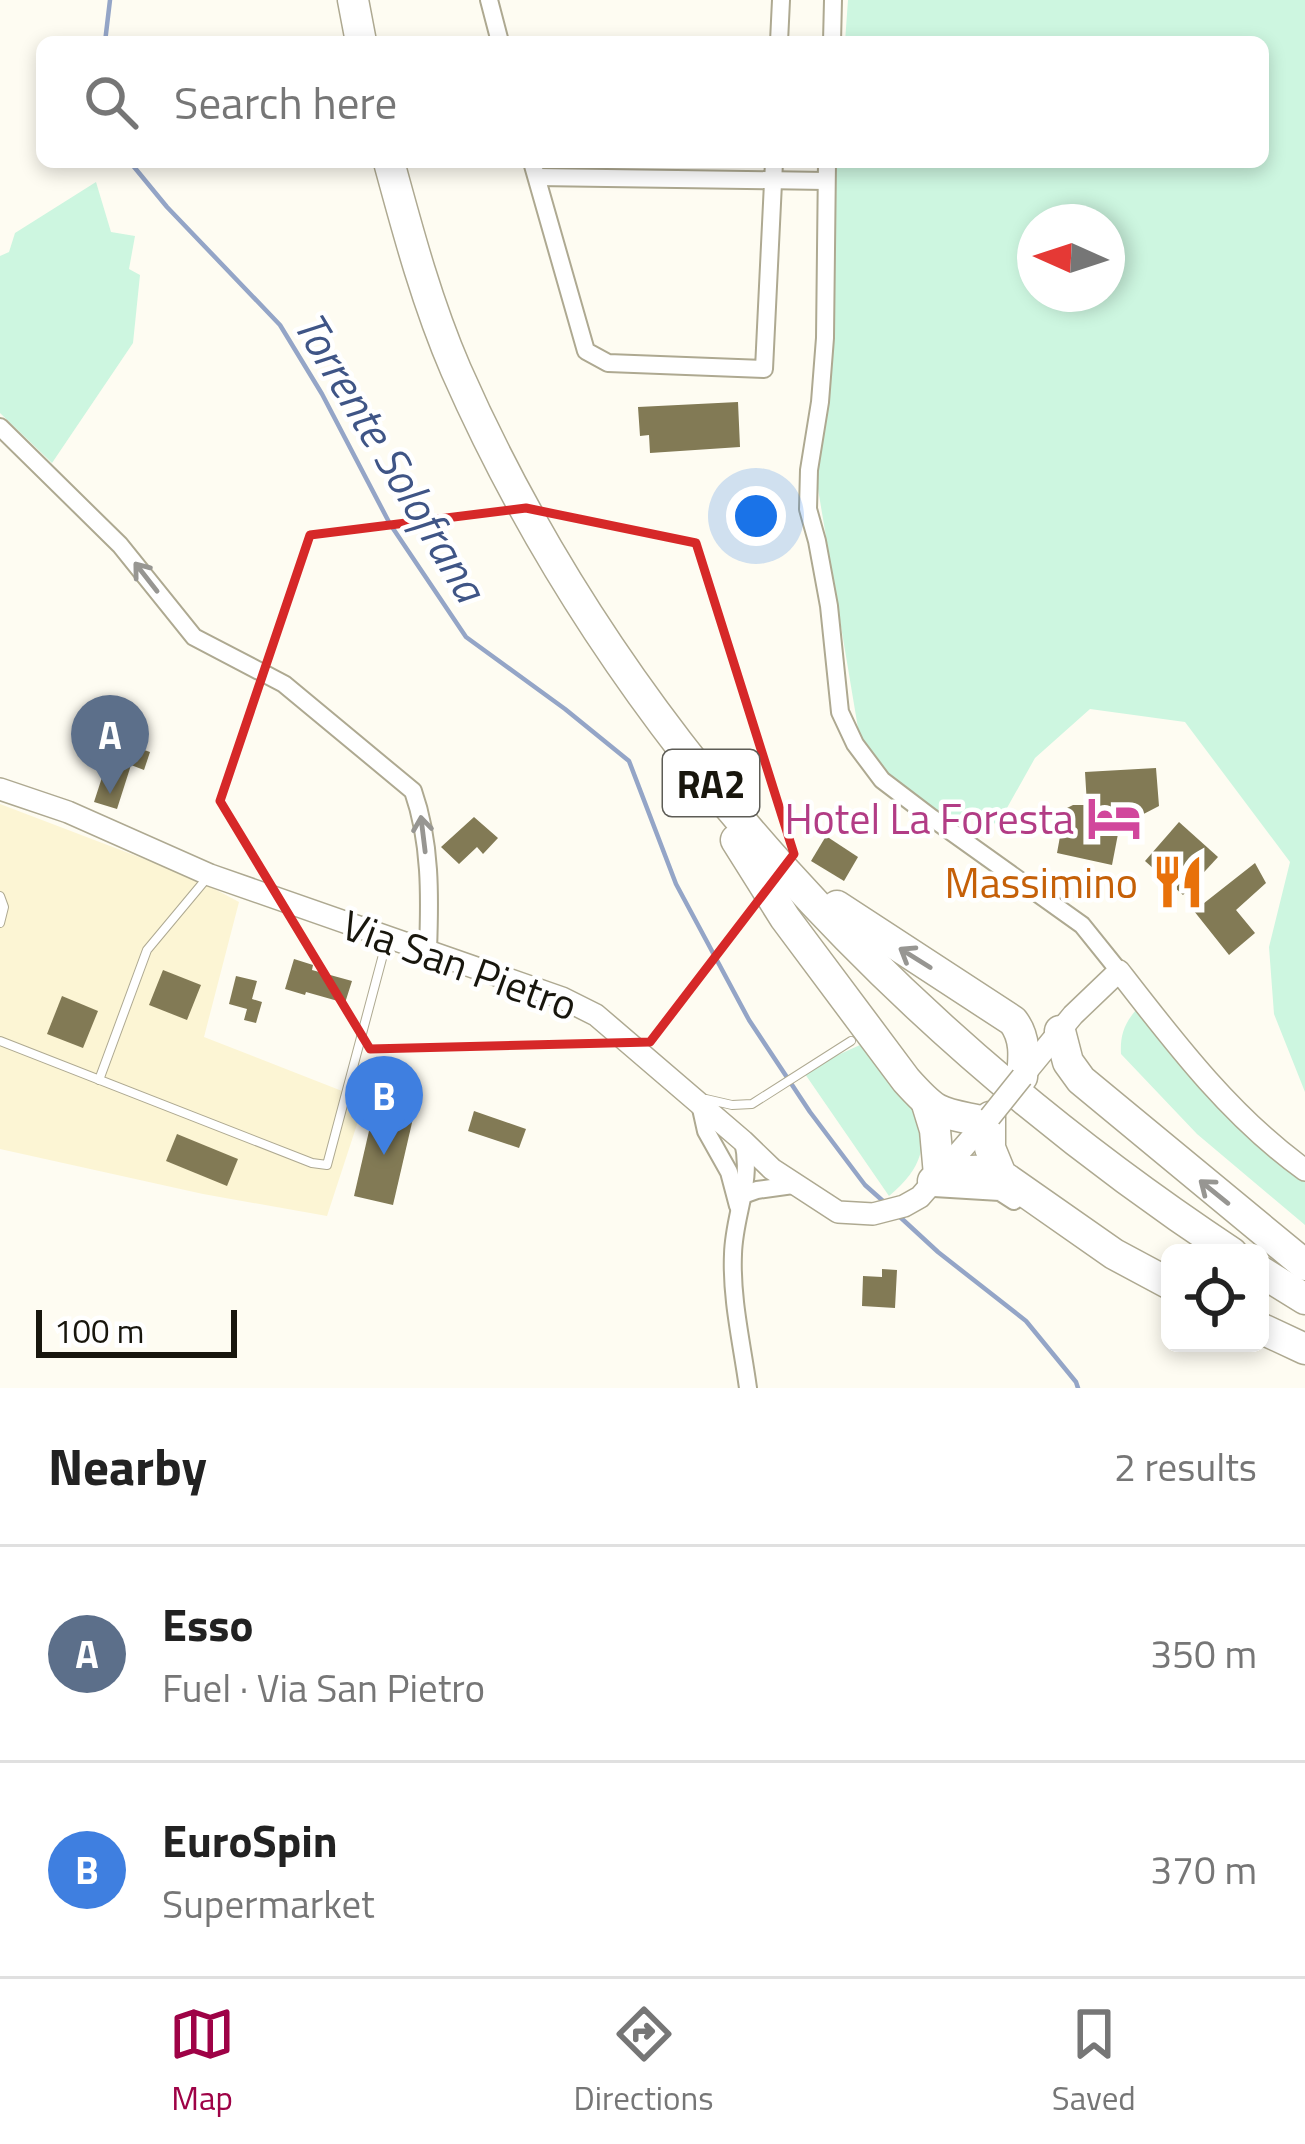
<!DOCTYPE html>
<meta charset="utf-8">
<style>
:root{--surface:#fff;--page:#f2f2f2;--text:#222;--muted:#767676;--line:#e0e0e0;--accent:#9e0246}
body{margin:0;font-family:"Titillium Web",sans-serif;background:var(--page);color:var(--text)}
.controls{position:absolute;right:36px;bottom:36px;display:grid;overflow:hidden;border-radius:18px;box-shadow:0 6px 18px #0003}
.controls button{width:108px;height:108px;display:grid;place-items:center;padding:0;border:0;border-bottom:3px solid var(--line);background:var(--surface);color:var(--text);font:60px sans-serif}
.compass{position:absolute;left:1017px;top:204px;width:108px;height:108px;border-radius:50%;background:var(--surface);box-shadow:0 6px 18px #0003;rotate:273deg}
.scale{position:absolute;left:36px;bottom:30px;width:201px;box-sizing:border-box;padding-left:12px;border:6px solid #18160d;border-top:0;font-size:33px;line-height:42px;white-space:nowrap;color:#18160d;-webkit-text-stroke:9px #fff;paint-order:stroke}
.you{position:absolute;left:756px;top:516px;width:42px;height:42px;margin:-30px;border:9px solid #fff;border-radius:50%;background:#1a73e8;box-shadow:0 0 0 18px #1a73e833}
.badge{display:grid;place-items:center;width:78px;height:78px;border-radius:50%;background:var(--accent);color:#fff;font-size:39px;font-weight:700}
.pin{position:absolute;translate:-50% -99px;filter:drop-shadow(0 3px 6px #0008)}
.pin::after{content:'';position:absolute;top:63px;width:42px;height:36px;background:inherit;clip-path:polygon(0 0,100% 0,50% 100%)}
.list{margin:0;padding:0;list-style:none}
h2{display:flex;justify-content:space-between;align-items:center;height:156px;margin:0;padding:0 48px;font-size:51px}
h2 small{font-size:39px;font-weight:400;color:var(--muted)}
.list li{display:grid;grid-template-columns:78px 1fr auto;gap:36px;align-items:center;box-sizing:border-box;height:216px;padding:0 48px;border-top:3px solid var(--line)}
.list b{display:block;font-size:45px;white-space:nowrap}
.list p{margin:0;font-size:39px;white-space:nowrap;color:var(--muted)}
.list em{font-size:39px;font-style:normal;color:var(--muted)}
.icon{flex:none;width:66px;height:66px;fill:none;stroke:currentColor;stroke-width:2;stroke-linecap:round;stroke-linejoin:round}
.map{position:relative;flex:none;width:1305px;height:1388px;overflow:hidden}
.search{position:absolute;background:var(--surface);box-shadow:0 6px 18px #0003;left:36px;right:36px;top:36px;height:132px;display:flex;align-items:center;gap:30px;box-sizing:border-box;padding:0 42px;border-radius:18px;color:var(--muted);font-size:45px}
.sheet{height:588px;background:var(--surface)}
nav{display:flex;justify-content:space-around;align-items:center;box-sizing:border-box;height:168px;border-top:3px solid var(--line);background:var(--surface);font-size:33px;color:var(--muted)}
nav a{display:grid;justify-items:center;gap:6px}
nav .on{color:var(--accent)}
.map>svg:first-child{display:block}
.built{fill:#fcf5d4}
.green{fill:#cdf6e0;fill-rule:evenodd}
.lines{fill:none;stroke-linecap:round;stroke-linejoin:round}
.stream{stroke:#94a5c7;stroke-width:4.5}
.building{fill:#827a55}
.service-casing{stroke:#aea991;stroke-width:10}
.minor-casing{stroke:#aea991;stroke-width:20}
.tertiary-casing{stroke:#aea991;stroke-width:24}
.motorway-casing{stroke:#aea991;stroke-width:33}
.service{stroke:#fff;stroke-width:8}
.minor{stroke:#fff;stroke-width:16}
.tertiary{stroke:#fff;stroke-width:21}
.motorway{stroke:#fff;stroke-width:30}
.tertiary-bridge-casing{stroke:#aea991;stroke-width:24;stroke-linecap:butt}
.tertiary-bridge{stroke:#fff;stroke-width:21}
.oneway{stroke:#979692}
.marked{fill:none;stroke:#d62828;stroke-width:9;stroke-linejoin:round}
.labels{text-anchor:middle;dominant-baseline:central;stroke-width:9;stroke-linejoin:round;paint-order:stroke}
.shield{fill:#fff;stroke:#5d5c56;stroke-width:3}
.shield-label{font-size:39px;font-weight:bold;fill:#18160d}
.hotel-label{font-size:42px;fill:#b23c85;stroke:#fff;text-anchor:end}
.food-label{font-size:42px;fill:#c56008;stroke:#fff;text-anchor:end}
.street-label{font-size:42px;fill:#18160d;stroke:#fff}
.water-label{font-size:45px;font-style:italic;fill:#3f5586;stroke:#fff}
</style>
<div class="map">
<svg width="1305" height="1388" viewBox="0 0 1305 1388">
<rect width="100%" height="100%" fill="#fefcf2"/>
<path class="built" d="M0,804l194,74 45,24 -35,135 161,63 -38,116 -124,-22 -203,-45z"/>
<g class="green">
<path d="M848,0h457v1092l-31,-78 -5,-67 21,-85 -105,-140 -95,-13 -55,49 -37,66 -72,-13 -62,-47 -52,-311 24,-291h427v-120h-418zM1035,222h72v72h-72z"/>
<path d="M96,182l15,50 24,4 -6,33 11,6 -7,68 -81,120 -52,-50v-157l9,-4 6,-19z"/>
<path d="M1136,1010c51,60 102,130 169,172v43l-108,-91 -76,-80c-1,-18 3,-30 15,-44z"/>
<path d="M860,1045c42,50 99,94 29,151l-84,-122 13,-10z"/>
</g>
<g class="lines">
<g class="stream">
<path d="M105,42l5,-42"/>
<path d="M130,162l37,45 113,118 42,69 68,130 76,113 99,72 64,52 47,123 73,136 61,92 55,73 18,16"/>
<path d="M900,1217l38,35 88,69 50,61 2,6"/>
</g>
</g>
<g class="building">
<path d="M738,402l2,45 -90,6 -1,-18 -9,1 -2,-29z"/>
<path d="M90,736l14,5 2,-4 44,15 -6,18 -13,-5 -14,44 -23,-7 14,-43 -24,-8z"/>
<path d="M1156,768l3,38 -25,13 -2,16 -14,-1 -6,31 -55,-12 8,-44 8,-4h14l-2,-33z"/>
<path d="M474,817l24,21 -15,16 -6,-7 -18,17 -18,-17z"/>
<path d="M1179,822l39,35 -35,38 -38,-34z"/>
<path d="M826,836l32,21 -14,24 -33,-20z"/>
<path d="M1255,863l11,20 -30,27 19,23 -26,22 -35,-44z"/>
<path d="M294,959l19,6 -1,5 40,11 -7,22 -39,-11 -1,3 -20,-6z"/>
<path d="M163,970l38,15 -14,35 -38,-15z"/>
<path d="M236,976l21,5 -5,18 10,3 -6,21 -12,-3 3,-11 -18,-5z"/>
<path d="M62,996l36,15 -15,37 -36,-14z"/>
<path d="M375,1105l39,9 -21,91 -39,-9z"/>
<path d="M474,1111l52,18 -7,19 -51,-17z"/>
<path d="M177,1134l61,25 -11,27 -61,-25z"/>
<path d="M882,1269l15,1 -2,38 -33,-2 1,-30 19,1z"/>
</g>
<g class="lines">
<defs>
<g id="service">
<path d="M0,896l4,11 -4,16"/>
<path d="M0,1041l312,122 15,2 57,-214"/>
<path d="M99,1080l48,-130 60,-72"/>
<path d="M706,1099l26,6 20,-1 99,-63"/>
</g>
<g id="minor">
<path d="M489,0l11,42"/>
<path d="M779,42l2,-42"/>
<path d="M832,42l1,-42"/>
<path d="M532,162l54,189 22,12 156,6 10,-207"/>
<path d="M827,162l-2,176 -5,64 -11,68 -1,39 9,32 12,65 11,106 15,32 27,36 50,38 150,107 37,46"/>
<path d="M537,177l289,4"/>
<path d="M0,427l120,118 74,92 90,47 129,107c18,51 17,106 15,159"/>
<path d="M700,1104l6,27 23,41 9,34"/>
<path d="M743,1141c10,41 -9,73 -10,113 -2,45 9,90 15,134"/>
<path d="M934,1188l66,4 14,9"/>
<path d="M743,1195l14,-5 36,-5"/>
</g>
<g id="tertiary">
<path d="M0,789l68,23 142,63 352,123 34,17 147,126 29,28 66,43 35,2 31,-8 16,-9 70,-80"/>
<path d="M1022,1077l51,-62 46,-44c55,71 112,146 186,199"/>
</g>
<g id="motorway">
<path d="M353,0l8,42"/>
<path d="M389,162c19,70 38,141 67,208 160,364 447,665 776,883"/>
<path d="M736,840l49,78 121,162c33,37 34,32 80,42"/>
<path d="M837,906l176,115c13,17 11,36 9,56"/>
<path d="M1060,1031l8,31 13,18 224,185"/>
<path d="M927,1104l8,26 4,45"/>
<path d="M990,1117v31l11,27 113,79 56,30"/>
<path d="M933,1181c24,-10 43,-14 68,-6"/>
<path d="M1260,1271l45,28"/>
<path d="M1260,1328l45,21"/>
</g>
</defs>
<use href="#service" class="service-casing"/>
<use href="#minor" class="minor-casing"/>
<use href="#tertiary" class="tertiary-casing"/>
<use href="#motorway" class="motorway-casing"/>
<use href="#service" class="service"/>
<use href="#minor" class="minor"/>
<use href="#tertiary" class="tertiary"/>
<use href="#motorway" class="motorway"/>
<defs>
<path id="tertiary-bridge" d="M990,1117l32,-40"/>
</defs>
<use href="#tertiary-bridge" class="tertiary-bridge-casing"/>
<use href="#tertiary-bridge" class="tertiary-bridge"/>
</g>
<defs><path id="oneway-shaft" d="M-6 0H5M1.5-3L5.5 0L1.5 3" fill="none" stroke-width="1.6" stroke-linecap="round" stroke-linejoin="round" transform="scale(3)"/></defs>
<g class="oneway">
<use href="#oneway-shaft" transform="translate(146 577) rotate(-128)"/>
<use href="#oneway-shaft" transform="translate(423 834) rotate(-97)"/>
<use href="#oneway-shaft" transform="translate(915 958) rotate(-148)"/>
<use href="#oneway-shaft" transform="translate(1214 1192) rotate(-141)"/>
</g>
<path class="marked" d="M526,508l170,35 98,311 -144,188 -280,7 -150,-248 90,-266z"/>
<defs>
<symbol id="hotel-bare" viewBox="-9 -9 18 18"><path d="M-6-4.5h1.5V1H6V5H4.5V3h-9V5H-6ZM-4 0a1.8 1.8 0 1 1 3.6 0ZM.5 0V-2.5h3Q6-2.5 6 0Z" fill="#d1479c" stroke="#fff" stroke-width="2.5" paint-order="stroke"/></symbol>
<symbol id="restaurant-bare" viewBox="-9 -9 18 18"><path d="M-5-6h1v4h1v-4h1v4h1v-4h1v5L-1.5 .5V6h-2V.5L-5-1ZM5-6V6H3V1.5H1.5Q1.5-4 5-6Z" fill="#e8710a" stroke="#fff" stroke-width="2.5" paint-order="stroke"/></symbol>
</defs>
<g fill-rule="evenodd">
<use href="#hotel-bare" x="1076" y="780" width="76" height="76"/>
<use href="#restaurant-bare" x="1140" y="844" width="76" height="76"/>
</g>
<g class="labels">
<rect class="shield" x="663" y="750" width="96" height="66" rx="9"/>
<g class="shield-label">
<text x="711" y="783">RA2</text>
</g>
<g class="hotel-label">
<text x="1074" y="818">Hotel La Foresta</text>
</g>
<g class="food-label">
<text x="1138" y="882">Massimino</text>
</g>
<g class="street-label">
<text transform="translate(460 964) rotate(20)">Via San Pietro</text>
</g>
<g class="water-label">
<text transform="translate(391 456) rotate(59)">Torrente Solofrana</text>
</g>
</g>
</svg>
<div class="controls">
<button><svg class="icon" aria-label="locate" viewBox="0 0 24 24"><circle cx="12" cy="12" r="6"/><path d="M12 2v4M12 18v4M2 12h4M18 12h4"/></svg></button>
</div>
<svg class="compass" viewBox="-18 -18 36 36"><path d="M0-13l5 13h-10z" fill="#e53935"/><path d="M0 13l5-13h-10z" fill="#767676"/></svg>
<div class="scale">100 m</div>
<div class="you"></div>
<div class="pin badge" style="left:110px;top:794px;background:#5c6f8a">A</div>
<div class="pin badge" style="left:384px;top:1155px;background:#3f7fe0">B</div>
<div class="search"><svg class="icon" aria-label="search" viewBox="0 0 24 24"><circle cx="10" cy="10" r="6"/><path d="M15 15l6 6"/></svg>Search here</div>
</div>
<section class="sheet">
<h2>Nearby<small>2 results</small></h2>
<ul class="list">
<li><span class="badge" style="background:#5c6f8a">A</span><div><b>Esso</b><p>Fuel · Via San Pietro</p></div><em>350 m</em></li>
<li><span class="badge" style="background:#3f7fe0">B</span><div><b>EuroSpin</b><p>Supermarket</p></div><em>370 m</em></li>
</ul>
</section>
<nav>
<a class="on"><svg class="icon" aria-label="map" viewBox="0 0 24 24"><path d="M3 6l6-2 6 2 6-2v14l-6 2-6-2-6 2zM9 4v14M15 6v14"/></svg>Map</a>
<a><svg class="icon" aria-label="directions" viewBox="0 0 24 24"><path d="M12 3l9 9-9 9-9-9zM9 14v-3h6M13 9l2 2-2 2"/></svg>Directions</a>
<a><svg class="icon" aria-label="saved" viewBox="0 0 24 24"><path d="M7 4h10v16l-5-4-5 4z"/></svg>Saved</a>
</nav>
